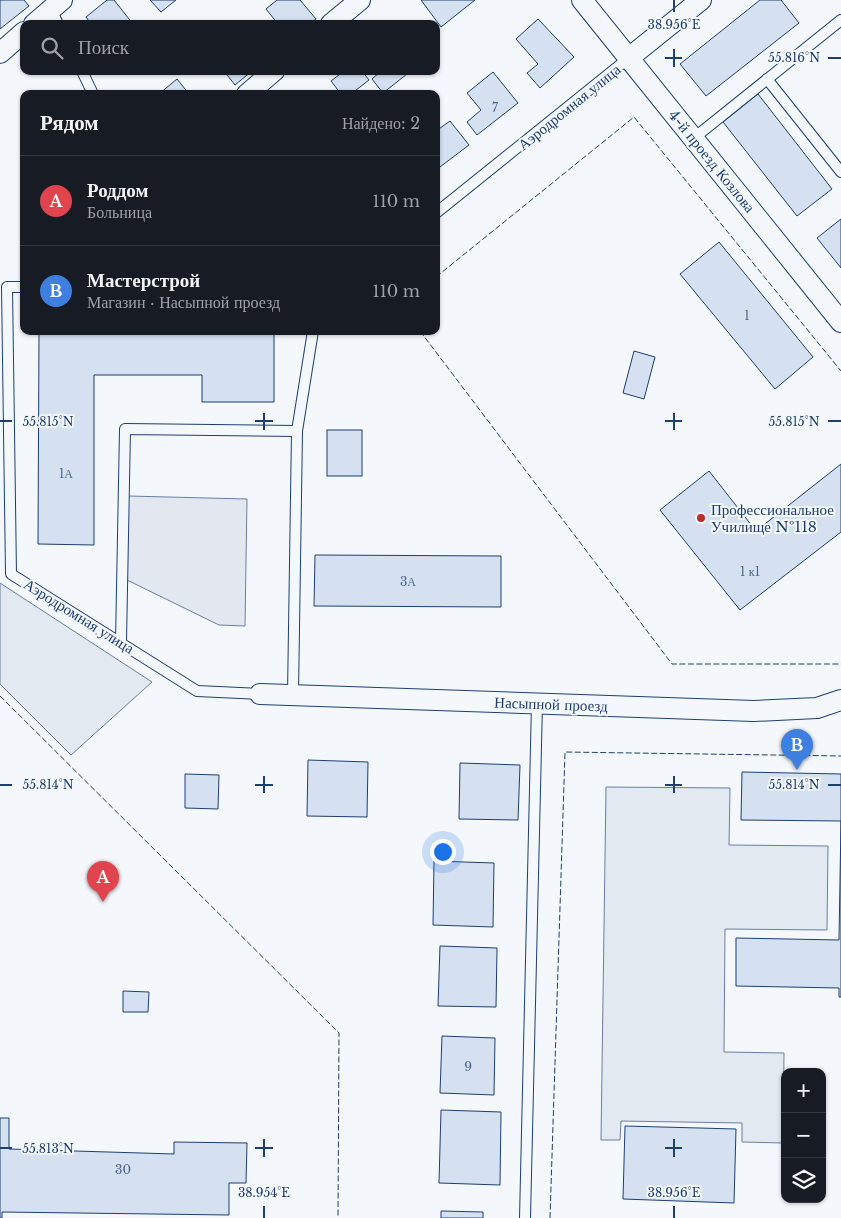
<!DOCTYPE html>
<html lang="ru">
<meta charset="utf-8">
<style>
:root{--surface:#171b24;--page:#20242c;--text:#f1f3f6;--muted:#9ea1a6;--line:#363941;--accent:#c62828}
body{margin:0;font-family:"Libre Baskerville",serif;background:var(--page);color:var(--text)}
.controls{position:absolute;right:15px;bottom:15px;display:grid;overflow:hidden;border-radius:10px;box-shadow:0 1px 4px #0004}
.controls button{width:45px;height:45px;display:grid;place-items:center;padding:0;border:0;border-bottom:1px solid var(--line);background:var(--surface);color:var(--text);font:25px sans-serif}
.you{position:absolute;left:442px;top:851px;width:18px;height:18px;margin:-12px;border:4px solid #fff;border-radius:50%;background:#1a73e8;box-shadow:0 0 0 8px #1a73e833}
.badge{display:grid;place-items:center;width:32px;height:32px;border-radius:50%;background:var(--accent);color:#fff;font-size:16px;font-weight:700}
.pin{position:absolute;translate:-50% -41px;filter:drop-shadow(0 1px 2px #0008)}
.pin::after{content:'';position:absolute;top:26px;width:18px;height:15px;background:inherit;clip-path:polygon(0 0,100% 0,50% 100%)}
.list{margin:0;padding:0;list-style:none}
h2{display:flex;justify-content:space-between;align-items:center;height:65px;margin:0;padding:0 20px;font-size:21px}
h2 small{font-size:16px;font-weight:400;color:var(--muted)}
.list li{display:grid;grid-template-columns:32px 1fr auto;gap:15px;align-items:center;box-sizing:border-box;height:90px;padding:0 20px;border-top:1px solid var(--line)}
.list b{display:block;font-size:19px;white-space:nowrap}
.list p{margin:0;font-size:16px;white-space:nowrap;color:var(--muted)}
.list em{font-size:16px;font-style:normal;color:var(--muted)}
.icon{flex:none;width:28px;height:28px;fill:none;stroke:currentColor;stroke-width:2;stroke-linecap:round;stroke-linejoin:round}
.map{position:relative;flex:none;width:841px;height:1218px;overflow:hidden}
.search{position:absolute;background:var(--surface);box-shadow:0 1px 4px #0004;left:20px;top:20px;width:420px;height:55px;display:flex;align-items:center;gap:12px;box-sizing:border-box;padding:0 18px;border-radius:10px;color:var(--muted);font-size:19px}
.panel{position:absolute;background:var(--surface);box-shadow:0 1px 4px #0004;left:20px;top:90px;width:420px;height:245px;border-radius:10px}
.map>svg:first-child{display:block}
.green{fill:#e3e9f0;stroke:#687fa3}
.parking{fill:#e3e8f0;stroke:#687fa3}
.building{fill:#d5e0f0;stroke:#1d3f73}
.lines{fill:none;stroke-linecap:round;stroke-linejoin:round}
.lane-casing{stroke:#1d3f73;stroke-width:12}
.street-casing{stroke:#1d3f73;stroke-width:22}
.lane{stroke:#f4f7fb;stroke-width:10}
.street{stroke:#f4f7fb;stroke-width:20}
.fence{stroke:#1d3f73;stroke-width:1;stroke-dasharray:6 2.5;stroke-linecap:butt}
.ticks{fill:none;stroke:#1d3f73;stroke-width:2}
.poi-dot{fill:#c62828;stroke:#f4f7fb;stroke-width:2}
.labels{text-anchor:middle;dominant-baseline:central;stroke-width:4;stroke-linejoin:round;paint-order:stroke}
.number-label{font-size:12px;fill:#4b6792}
.street-label{font-size:15px;fill:#1d3f73;stroke:#f4f7fb}
.poi-label{font-size:15px;fill:#1d3f73;stroke:#f4f7fb;text-anchor:start}
.ticks-label{font-size:12px;text-anchor:middle;fill:#1d3f73;stroke:#f4f7fb;stroke-width:4;stroke-linejoin:round;paint-order:stroke}
</style>
<div class="map">
<svg width="841" height="1218" viewBox="0 0 841 1218">
<rect width="100%" height="100%" fill="#f4f7fb"/>
<g class="green">
<path d="M0,583l152,99 -81,73 -71,-71z"/>
<path d="M606,787l124,1 -1,57 99,1 -1,84 -102,-1 -1,123 60,1 -1,90 -41,-1v-19l-121,-2 -1,19h-19z"/>
</g>
<path class="parking" d="M128,496l119,3 -2,127 -26,-1 -92,-45z"/>
<g class="building">
<path d="M0,0h24l5,6 -29,23z"/>
<path d="M107,0h7l19,24h-42l-5,-7z"/>
<path d="M150,0h26l-15,12z"/>
<path d="M277,0h23l16,19 -6,5h-32l-12,-15z"/>
<path d="M421,0h54l-34,27z"/>
<path d="M760,0h21l18,23 -93,73 -26,-32z"/>
<path d="M538,19l36,38 -34,31 -13,-15 11,-9 -22,-25z"/>
<path d="M224,71h28l-17,14z"/>
<path d="M344,71h18l7,9 -18,14h-10l-10,-13z"/>
<path d="M381,71h25l1,3 -24,19 -11,-14z"/>
<path d="M493,72l25,31 -41,32 -10,-13 14,-12 -14,-17z"/>
<path d="M177,79l12,15h-30z"/>
<path d="M758,94l74,95 -35,27 -74,-94z"/>
<path d="M450,121l19,24 -33,25v-39z"/>
<path d="M841,219v49l-24,-30z"/>
<path d="M719,242l94,115 -38,32 -95,-115z"/>
<path d="M39,331h235v71h-72v-27h-108v170l-56,-1z"/>
<path d="M634,351l21,6 -11,42 -21,-6z"/>
<rect x="327" y="430" width="35" height="46"/>
<path d="M841,464v68l-101,78 -80,-100 49,-39 47,60z"/>
<path d="M315,555l186,1v51l-187,-1z"/>
<path d="M308,760l60,2 -1,55 -60,-1z"/>
<path d="M460,763l60,2 -2,55 -59,-1z"/>
<path d="M742,772l99,2v223h-2v-9l-103,-2v-48l103,2 2,-119 -100,-1z"/>
<path d="M185,774l34,1 -1,34 -33,-1z"/>
<path d="M434,861l60,2 -1,64 -60,-2z"/>
<path d="M440,946l57,2 -1,59 -58,-1z"/>
<path d="M123,991l26,1 -1,20h-25z"/>
<path d="M442,1036l53,2 -1,57 -54,-2z"/>
<path d="M441,1110l60,2 -1,73 -61,-2z"/>
<path d="M0,1118h9v31l165,5v-12l73,1 -1,40h-17v32l-227,-3v6h-2z"/>
<path d="M625,1126l111,3 -2,74 -111,-4z"/>
<path d="M441,1211l42,1v6h-42z"/>
</g>
<g class="lines">
<defs>
<g id="lane">
<path d="M51,9l7,15"/>
<path d="M82,71l11,23"/>
<path d="M767,79l74,93"/>
<path d="M694,138l147,-118"/>
<path d="M436,213l194,-156"/>
<path d="M24,287h-17l4,287 186,117 63,3"/>
<path d="M121,642l4,-213 172,2"/>
<path d="M293,694l4,-263 16,-100"/>
<path d="M525,1218l12,-515"/>
</g>
<g id="street">
<path d="M582,0l259,322"/>
<path d="M34,24l28,-24"/>
<path d="M331,24l29,-24"/>
<path d="M0,53l24,-21"/>
<path d="M630,57l71,-57"/>
<path d="M247,94l27,-23"/>
<path d="M260,694l494,17 63,-3 24,-8"/>
</g>
</defs>
<use href="#lane" class="lane-casing"/>
<use href="#street" class="street-casing"/>
<use href="#lane" class="lane"/>
<use href="#street" class="street"/>
<g class="fence">
<path d="M436,277l198,-160 207,254"/>
<path d="M420,331l252,333h169"/>
<path d="M0,696l339,337 -1,185"/>
<path d="M550,1218l15,-466 276,4"/>
</g>
</g>
<path class="ticks" d="M674,0v12M674,49v18M665,58h17M828,58h13M264,413v17M674,413v17M0,421h12M255,421h18M665,421h17M828,421h13M264,776v17M674,776v17M0,785h12M255,785h18M665,785h17M828,785h13M264,1139v18M674,1139v18M0,1148h12M255,1148h18M665,1148h17M264,1206v12M674,1206v12"/>
<circle class="poi-dot" cx="701" cy="518" r="5"/>
<g class="labels">
<g class="number-label">
<text x="495" y="107">7</text>
<text x="747" y="315">1</text>
<text x="66" y="473">1А</text>
<text x="750" y="571">1 к1</text>
<text x="408" y="581">3А</text>
<text x="468" y="1066">9</text>
<text x="123" y="1169">30</text>
</g>
<g class="street-label">
<text transform="translate(569 107) rotate(-39)">Аэродромная улица</text>
<text transform="translate(712 161) rotate(51)">4-й проезд Козлова</text>
<text transform="translate(79 616) rotate(32)">Аэродромная улица</text>
<text transform="translate(551 704) rotate(2)">Насыпной проезд</text>
</g>
<g class="poi-label">
<text x="711" y="509">Профессиональное<tspan x="711" dy="17">Училище №118</tspan></text>
</g>
</g>
<g class="ticks-label">
<text x="674" y="29">38.956°E</text>
<text x="794" y="62">55.816°N</text>
<text x="48" y="426">55.815°N</text>
<text x="794" y="426">55.815°N</text>
<text x="48" y="789">55.814°N</text>
<text x="794" y="789">55.814°N</text>
<text x="48" y="1153">55.813°N</text>
<text x="264" y="1197">38.954°E</text>
<text x="674" y="1197">38.956°E</text>
</g>
</svg>
<div class="controls">
<button>+</button>
<button>−</button>
<button><svg class="icon" aria-label="layers" viewBox="0 0 24 24"><path d="M12 4l9 5-9 5-9-5zM3 14l9 5 9-5"/></svg></button>
</div>
<div class="you"></div>
<div class="pin badge" style="left:103px;top:902px;background:#e0444e">A</div>
<div class="pin badge" style="left:797px;top:770px;background:#3f7fe0">B</div>
<div class="search"><svg class="icon" aria-label="search" viewBox="0 0 24 24"><circle cx="10" cy="10" r="6"/><path d="M15 15l6 6"/></svg>Поиск</div>
<section class="panel">
<h2>Рядом<small>Найдено: 2</small></h2>
<ul class="list">
<li><span class="badge" style="background:#e0444e">A</span><div><b>Роддом</b><p>Больница</p></div><em>110 m</em></li>
<li><span class="badge" style="background:#3f7fe0">B</span><div><b>Мастерстрой</b><p>Магазин · Насыпной проезд</p></div><em>110 m</em></li>
</ul>
</section>
</div>
